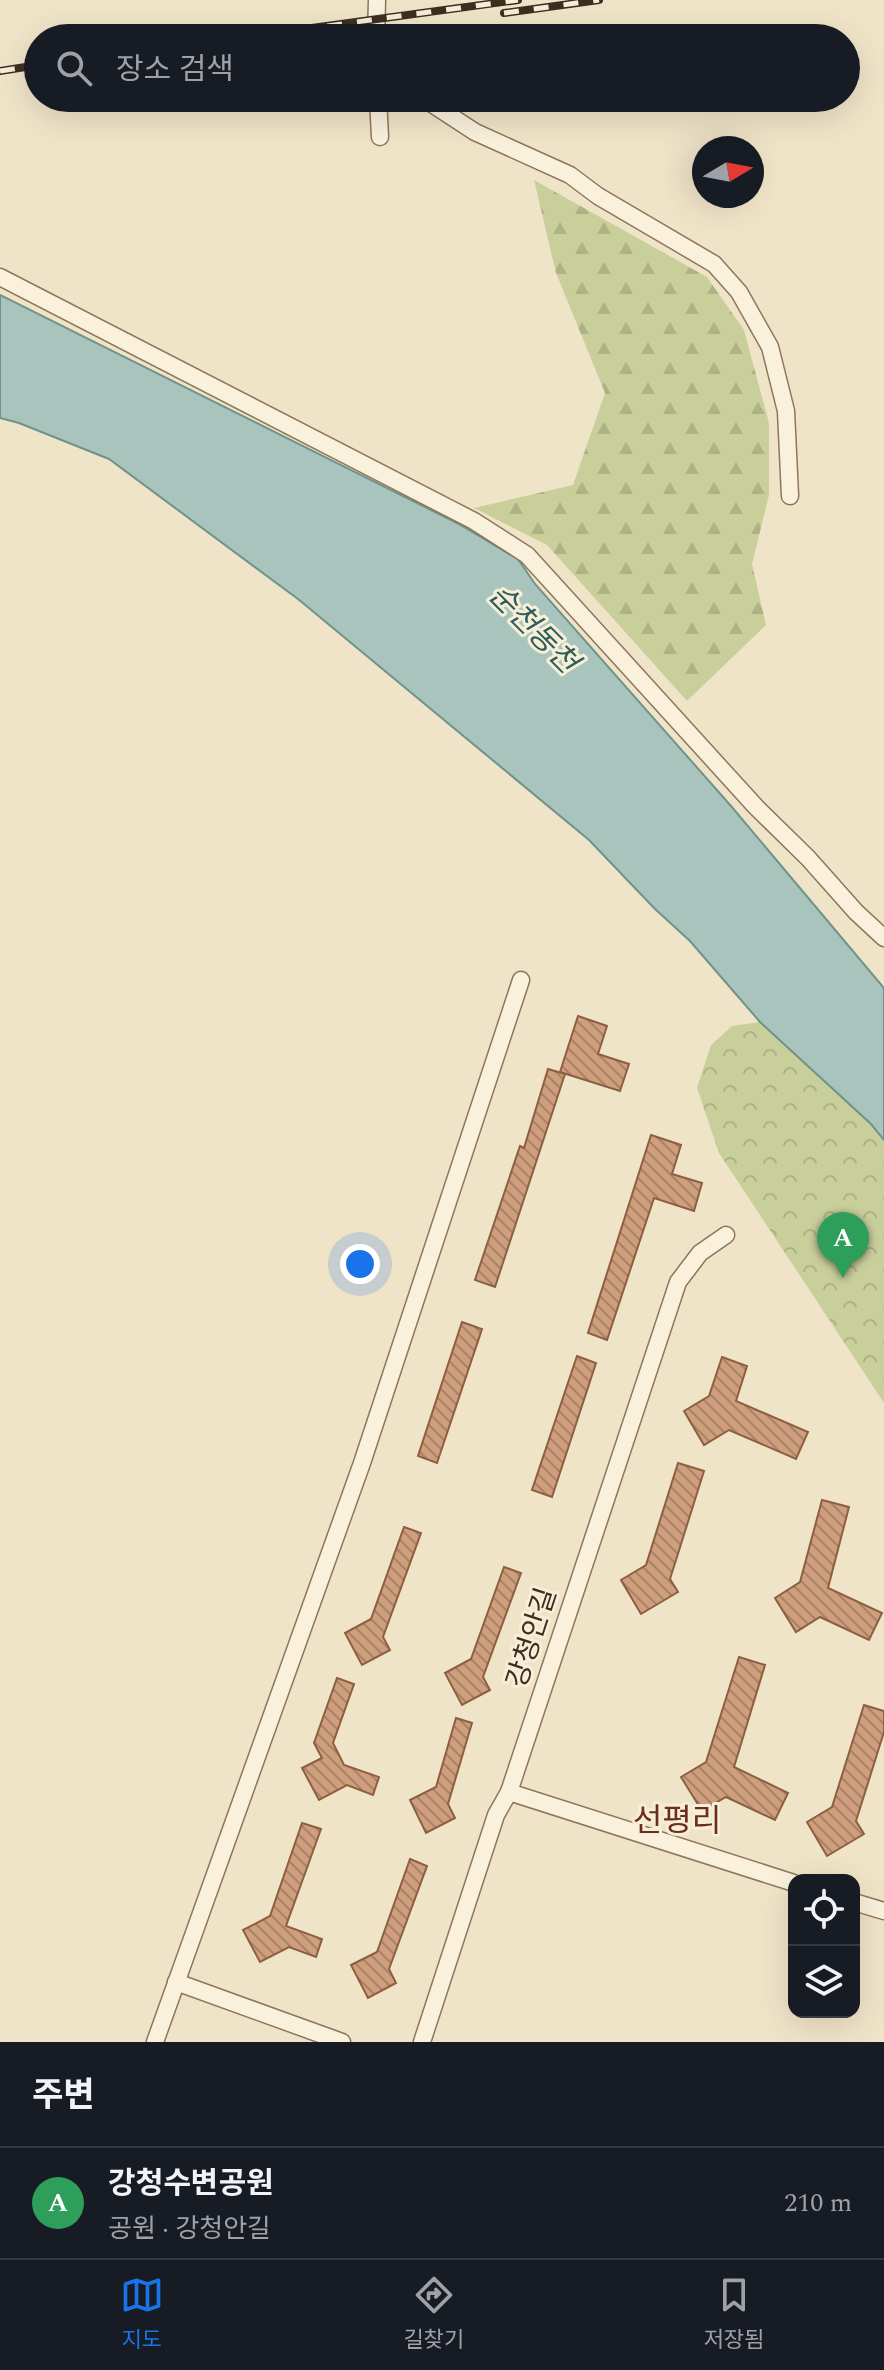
<!DOCTYPE html>
<html lang="ko">
<meta charset="utf-8">
<style>
:root{--surface:#171b24;--page:#20242c;--text:#f1f3f6;--muted:#9ea1a6;--line:#363941;--accent:#1a73e8}
body{margin:0;font-family:Spectral,"Noto Sans KR",serif;background:var(--page);color:var(--text)}
.controls{position:absolute;right:24px;bottom:24px;display:grid;overflow:hidden;border-radius:16px;box-shadow:0 8px 32px #0002}
.controls button{width:72px;height:72px;display:grid;place-items:center;padding:0;border:0;border-bottom:2px solid var(--line);background:var(--surface);color:var(--text);font:40px sans-serif}
.compass{position:absolute;left:692px;top:136px;width:72px;height:72px;border-radius:50%;background:var(--surface);box-shadow:0 8px 32px #0002;rotate:80deg}
.you{position:absolute;left:360px;top:1264px;width:28px;height:28px;margin:-20px;border:6px solid #fff;border-radius:50%;background:#1a73e8;box-shadow:0 0 0 12px #1a73e833}
.badge{display:grid;place-items:center;width:52px;height:52px;border-radius:50%;background:var(--accent);color:#fff;font-size:26px;font-weight:700}
.pin{position:absolute;translate:-50% -66px;filter:drop-shadow(0 2px 4px #0008)}
.pin::after{content:'';position:absolute;top:42px;width:28px;height:24px;background:inherit;clip-path:polygon(0 0,100% 0,50% 100%)}
.list{margin:0;padding:0;list-style:none}
h2{display:flex;justify-content:space-between;align-items:center;height:104px;margin:0;padding:0 32px;font-size:34px}
h2 small{font-size:26px;font-weight:400;color:var(--muted)}
.list li{display:grid;grid-template-columns:52px 1fr auto;gap:24px;align-items:center;box-sizing:border-box;height:112px;padding:0 32px;border-top:2px solid var(--line)}
.list b{display:block;font-size:30px;white-space:nowrap}
.list p{margin:0;font-size:26px;white-space:nowrap;color:var(--muted)}
.list em{font-size:26px;font-style:normal;color:var(--muted)}
.icon{flex:none;width:44px;height:44px;fill:none;stroke:currentColor;stroke-width:2;stroke-linecap:round;stroke-linejoin:round}
.map{position:relative;flex:none;width:884px;height:2042px;overflow:hidden}
.search{position:absolute;background:var(--surface);box-shadow:0 8px 32px #0002;left:24px;right:24px;top:24px;height:88px;display:flex;align-items:center;gap:20px;box-sizing:border-box;padding:0 28px;border-radius:44px;color:var(--muted);font-size:30px}
.sheet{height:216px;background:var(--surface)}
nav{display:flex;justify-content:space-around;align-items:center;box-sizing:border-box;height:112px;border-top:2px solid var(--line);background:var(--surface);font-size:22px;color:var(--muted)}
nav a{display:grid;justify-items:center;gap:4px}
nav .on{color:var(--accent)}
.map>svg:first-child{display:block}
.forest{fill:url(#forest-firs)}
.park{fill:url(#park-crowns)}
.water{fill:#a9c4bc;stroke:#6f938a;stroke-width:2}
.building{fill:url(#building-back-hatch);stroke:#8d5f41;stroke-width:2}
.lines{fill:none;stroke-linecap:round;stroke-linejoin:round}
.street-casing{stroke:#8d765c;stroke-width:19}
.street{stroke:#faf1dc;stroke-width:16}
.rail-casing{stroke:#3d2e20;stroke-width:8}
.rail{stroke:#f7eed8;stroke-width:5;stroke-dasharray:15;stroke-linecap:butt}
.labels{text-anchor:middle;dominant-baseline:central;stroke-width:6;stroke-linejoin:round;paint-order:stroke}
.street-label{font-size:28px;fill:#3d2e20;stroke:#f7eed8}
.water-label{font-size:30px;font-style:italic;fill:#2f5d5a;stroke:#f7eed8}
.quarter-label{font-size:32px;fill:#6b2e1e;stroke:#f7eed8}
</style>
<div class="map">
<svg width="884" height="2042" viewBox="0 0 884 2042">
<defs>
<pattern id="forest-firs" width="22" height="20" patternUnits="userSpaceOnUse" patternTransform="scale(2)"><rect width="22" height="20" fill="#c9cf9b"/><path d="M5 1l3.5 6h-7zM16 11l3.5 6h-7z" fill="#aeb285"/></pattern>
<pattern id="park-crowns" width="20" height="18" patternUnits="userSpaceOnUse" patternTransform="scale(2)"><rect width="20" height="18" fill="#c9cf9b"/><path d="M2 6a3 3 0 1 1 6 0M12 15a3 3 0 1 1 6 0" fill="none" stroke="#aeb285"/></pattern>
<pattern id="building-back-hatch" width="6" height="6" patternUnits="userSpaceOnUse" patternTransform="scale(2)"><rect width="6" height="6" fill="#cf9f7d"/><path d="M-1 5l2 2M0 0l6 6M5-1l2 2" fill="none" stroke="#a98266"/></pattern>
</defs>
<rect width="100%" height="100%" fill="#f0e4c8"/>
<path class="forest" d="M534,180l173,97 37,53 25,93v72l-17,69 14,61 -79,76 -140,-156 -73,-37 99,-23 32,-92 -49,-120z"/>
<path class="park" d="M760,1022l112,102 12,16v263l-165,-250 -22,-65 14,-43 21,-19z"/>
<path class="water" d="M0,295l457,228 61,36 17,25 196,222 153,182v152l-13,-16 -111,-102 -70,-81 -35,-32 -66,-69 -291,-241 -189,-140 -90,-36 -19,-5z"/>
<g class="building">
<path d="M578,1016l29,10 -9,28 31,10 -9,27 -60,-19z"/>
<path d="M548,1069l17,5 -70,213 -20,-7 45,-134 4,2z"/>
<path d="M651,1135l30,10 -9,29 30,9 -8,28 -40,-13 -47,142 -19,-7z"/>
<path d="M462,1322l20,7 -45,134 -19,-7z"/>
<path d="M577,1356l19,7 -44,134 -20,-7z"/>
<path d="M722,1357l25,9 -11,35 72,31 -12,27 -67,-29 -25,15 -20,-34 25,-15z"/>
<path d="M678,1463l26,8 -34,108 8,13 -37,22 -20,-34 25,-15z"/>
<path d="M822,1500l27,7 -21,81 54,25 -13,27 -49,-23 -24,15 -21,-34 25,-16z"/>
<path d="M404,1527l17,6 -38,104 7,13 -28,15 -17,-32 26,-14z"/>
<path d="M504,1567l17,6 -38,104 7,13 -28,15 -17,-32 26,-14z"/>
<path d="M739,1657l26,8 -31,102 54,26 -13,27 -49,-23 -24,14 -21,-34 25,-15z"/>
<path d="M337,1678l17,6 -21,59 11,22 35,12 -6,18 -26,-10 -28,15 -17,-32 20,-10 -8,-15z"/>
<path d="M864,1705l20,6v21l-28,89 8,13 -37,22 -20,-34 25,-15z"/>
<path d="M456,1718l16,5 -24,81 7,14 -29,15 -16,-33 26,-13z"/>
<path d="M302,1823l19,6 -35,97 36,13 -6,18 -27,-10 -29,15 -17,-32 27,-14z"/>
<path d="M410,1859l17,7 -38,103 7,14 -28,15 -17,-33 26,-13z"/>
</g>
<g class="lines">
<defs>
<g id="street">
<path d="M376,38l1,-38"/>
<path d="M378,98l2,39"/>
<path d="M423,98l52,34 95,43 28,21 116,68 25,28 31,55 16,64 4,85"/>
<path d="M0,277l474,244 53,34 229,252 52,51 48,54 28,26"/>
<path d="M726,1235l-26,18 -22,29 -169,510 285,91"/>
<path d="M854,1902l30,9"/>
<path d="M176,1982l166,60"/>
<path d="M155,2042l207,-579 159,-483"/>
<path d="M422,2042l74,-227 13,-23"/>
</g>
</defs>
<use href="#street" class="street-casing"/>
<use href="#street" class="street"/>
<defs>
<g id="rail">
<path d="M504,13l95,-13"/>
<path d="M238,38l280,-38"/>
<path d="M0,71l38,-6"/>
</g>
</defs>
<use href="#rail" class="rail-casing"/>
<use href="#rail" class="rail"/>
</g>
<g class="labels">
<g class="street-label">
<text transform="translate(532 1638) rotate(-72)">강청안길</text>
</g>
<g class="water-label">
<text transform="translate(533 629) rotate(45)">순천동천</text>
</g>
<g class="quarter-label">
<text x="677" y="1821">선평리</text>
</g>
</g>
</svg>
<div class="controls">
<button><svg class="icon" aria-label="locate" viewBox="0 0 24 24"><circle cx="12" cy="12" r="6"/><path d="M12 2v4M12 18v4M2 12h4M18 12h4"/></svg></button>
<button><svg class="icon" aria-label="layers" viewBox="0 0 24 24"><path d="M12 4l9 5-9 5-9-5zM3 14l9 5 9-5"/></svg></button>
</div>
<svg class="compass" viewBox="-18 -18 36 36"><path d="M0-13l5 13h-10z" fill="#e53935"/><path d="M0 13l5-13h-10z" fill="#9ea1a6"/></svg>
<div class="you"></div>
<div class="pin badge" style="left:843px;top:1278px;background:#2e9e5b">A</div>
<div class="search"><svg class="icon" aria-label="search" viewBox="0 0 24 24"><circle cx="10" cy="10" r="6"/><path d="M15 15l6 6"/></svg>장소 검색</div>
</div>
<section class="sheet">
<h2>주변<small></small></h2>
<ul class="list">
<li><span class="badge" style="background:#2e9e5b">A</span><div><b>강청수변공원</b><p>공원 · 강청안길</p></div><em>210 m</em></li>
</ul>
</section>
<nav>
<a class="on"><svg class="icon" aria-label="map" viewBox="0 0 24 24"><path d="M3 6l6-2 6 2 6-2v14l-6 2-6-2-6 2zM9 4v14M15 6v14"/></svg>지도</a>
<a><svg class="icon" aria-label="directions" viewBox="0 0 24 24"><path d="M12 3l9 9-9 9-9-9zM9 14v-3h6M13 9l2 2-2 2"/></svg>길찾기</a>
<a><svg class="icon" aria-label="saved" viewBox="0 0 24 24"><path d="M7 4h10v16l-5-4-5 4z"/></svg>저장됨</a>
</nav>
